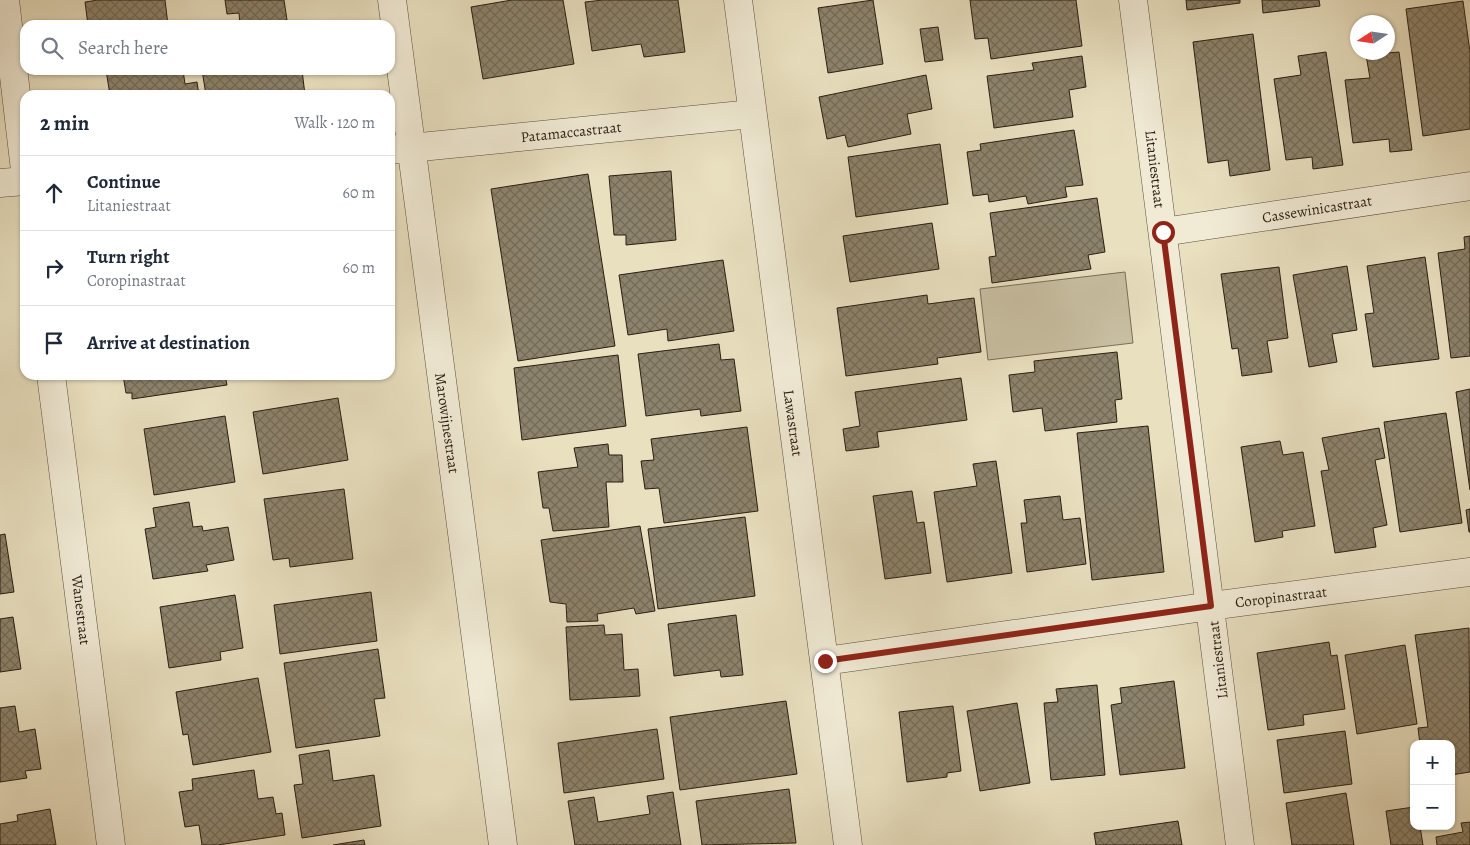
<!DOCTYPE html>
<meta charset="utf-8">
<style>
:root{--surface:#fff;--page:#f6f6f7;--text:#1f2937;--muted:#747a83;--line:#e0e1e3}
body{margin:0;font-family:Alegreya,serif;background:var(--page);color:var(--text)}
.controls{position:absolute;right:15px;bottom:15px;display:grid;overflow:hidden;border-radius:10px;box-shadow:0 1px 4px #0004}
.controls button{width:45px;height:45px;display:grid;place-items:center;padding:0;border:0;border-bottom:1px solid var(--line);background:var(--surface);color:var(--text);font:25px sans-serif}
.compass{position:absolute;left:1350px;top:15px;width:45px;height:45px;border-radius:50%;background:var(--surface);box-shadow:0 1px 4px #0004;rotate:258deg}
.stop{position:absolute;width:15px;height:15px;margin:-11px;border:4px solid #8f2418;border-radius:50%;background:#fff}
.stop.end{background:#8f2418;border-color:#fff;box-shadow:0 1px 5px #0008}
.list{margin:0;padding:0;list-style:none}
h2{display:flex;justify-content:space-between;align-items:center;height:65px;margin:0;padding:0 20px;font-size:21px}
h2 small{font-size:16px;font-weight:400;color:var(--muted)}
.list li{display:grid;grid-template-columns:32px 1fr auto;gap:15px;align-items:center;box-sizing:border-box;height:75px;padding:0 20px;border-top:1px solid var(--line)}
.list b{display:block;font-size:19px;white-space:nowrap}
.list p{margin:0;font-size:16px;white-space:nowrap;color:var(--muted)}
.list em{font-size:16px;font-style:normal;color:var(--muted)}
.icon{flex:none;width:28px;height:28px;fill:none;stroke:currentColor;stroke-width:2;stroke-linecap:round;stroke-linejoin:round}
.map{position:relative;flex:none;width:1470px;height:845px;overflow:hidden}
.search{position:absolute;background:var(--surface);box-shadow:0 1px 4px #0004;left:20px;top:20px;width:375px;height:55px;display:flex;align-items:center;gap:12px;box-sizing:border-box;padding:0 18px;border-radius:15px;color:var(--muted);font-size:19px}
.panel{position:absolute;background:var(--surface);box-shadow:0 1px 4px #0004;left:20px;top:90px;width:375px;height:290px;border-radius:15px}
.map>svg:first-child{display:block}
.green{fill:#c8bfa2;stroke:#786e5a}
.building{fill:url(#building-cross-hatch);stroke:#291e12}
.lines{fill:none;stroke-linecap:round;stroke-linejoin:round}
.minor-casing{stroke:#594e3e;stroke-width:29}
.minor{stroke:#f1ebd6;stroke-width:28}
.route{stroke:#8f2418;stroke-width:6}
.labels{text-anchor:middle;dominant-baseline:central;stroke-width:4;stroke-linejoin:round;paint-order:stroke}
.street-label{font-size:15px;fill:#291e12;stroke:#f1ebd6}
</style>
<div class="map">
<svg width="1470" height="845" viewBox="0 0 1470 845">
<defs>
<pattern id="building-cross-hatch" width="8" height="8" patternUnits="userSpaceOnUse" patternTransform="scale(1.25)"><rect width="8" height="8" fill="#8d836c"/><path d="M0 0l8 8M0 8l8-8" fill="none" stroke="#736b57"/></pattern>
</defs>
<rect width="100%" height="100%" fill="#e9e0c0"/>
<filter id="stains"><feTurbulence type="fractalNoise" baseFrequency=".004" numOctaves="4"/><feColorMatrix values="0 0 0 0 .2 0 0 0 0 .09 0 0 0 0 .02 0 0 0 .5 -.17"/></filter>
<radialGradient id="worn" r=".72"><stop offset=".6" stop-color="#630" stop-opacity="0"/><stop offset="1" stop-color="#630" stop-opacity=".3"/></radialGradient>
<path class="green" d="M1125,272l8,71 -145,17 -8,-71z"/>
<g class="building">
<path d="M98,0h67l3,25h-80l-3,-23z"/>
<path d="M225,0h59l3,20 -47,5 -1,-12 -12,1z"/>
<path d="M512,0h51l11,64 -91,15 -12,-72z"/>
<path d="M603,0h75l7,52 -41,5 -3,-13 -49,7 -7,-49z"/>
<path d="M873,0l10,64 -55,9 -10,-65z"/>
<path d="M970,0h106l6,46 -91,13 -3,-21 -13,1z"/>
<path d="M1186,0h54v3l-53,7z"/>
<path d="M1262,0h57l1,6 -57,7z"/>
<path d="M1463,1l7,51v77l-47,7 -17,-127z"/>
<path d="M938,27l5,33 -18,2 -5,-33z"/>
<path d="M1253,34l17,136 -40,6 -2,-16 -20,3 -15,-121z"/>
<path d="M1326,52l17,113 -30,4 -1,-12 -26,3 -12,-81 27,-4 -3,-19z"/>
<path d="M1399,52l13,98 -22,2 -1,-13 -36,4 -8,-63 25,-2 -4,-23z"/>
<path d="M1082,56l4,31 -17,3 4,27 -79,11 -7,-52 47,-6 -2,-7z"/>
<path d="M106,70h77l2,14 12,-2 2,13h-89z"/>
<path d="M202,70h100l3,25h-99z"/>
<path d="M926,75l6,34 -25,5 4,20 -63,13 -3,-12 -18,4 -8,-42z"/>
<path d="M1074,130l9,55 -18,2 2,10 -39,7 -2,-8 -37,6 -1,-8 -15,2 -6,-44 14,-2 -1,-6z"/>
<path d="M940,144l8,60 -92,13 -8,-60z"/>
<path d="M671,171l5,69 -50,5v-10h-12l-5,-59z"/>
<path d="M588,174l27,172 -97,15 -27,-172z"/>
<path d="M1097,198l8,54 -17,3 3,14 -99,14 -3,-26 7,-1 -6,-43z"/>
<path d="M932,223l7,46 -89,13 -7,-46z"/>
<path d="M1470,236v120l-19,2 -13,-105 27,-4 -1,-12z"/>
<path d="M1425,257l14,102 -66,8 -8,-53 9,-1 -7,-47z"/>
<path d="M723,260l11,71 -66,10 -1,-12 -39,6 -9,-60z"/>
<path d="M1347,266l10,64 -25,4 5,28 -28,5 -16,-92z"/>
<path d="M1279,267l9,71 -21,3 5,31 -30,4 -4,-28 -6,1 -11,-75z"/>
<path d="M927,295l1,9 46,-6 7,54 -44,6 1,6 -92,12 -9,-68z"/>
<path d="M719,344l2,16 13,-1 7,52 -40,5 -1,-7 -54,7 -8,-62z"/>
<path d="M1117,352l5,47 -7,1 2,22 -72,9 -3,-23 -29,4 -4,-37 26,-3 -1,-11z"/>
<path d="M618,355l8,71 -104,14 -8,-72z"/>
<path d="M123,375h102l2,10 -95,14v-6h-6z"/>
<path d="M961,378l6,42 -90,12 2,15 -33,4 -3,-22 17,-3 -5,-34z"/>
<path d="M1470,389v101l-14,-98z"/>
<path d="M338,398l10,62 -85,14 -10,-62z"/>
<path d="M1446,413l16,110 -62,9 -16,-110z"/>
<path d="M225,416l10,66 -81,13 -10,-66z"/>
<path d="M1148,426l16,146 -72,8 -15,-147z"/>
<path d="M747,427l11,84 -94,12 -5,-35 -14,1 -4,-28 13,-1 -3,-21z"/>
<path d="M1379,428l6,30 -10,2 12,65 -14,3 3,19 -41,6 -14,-82 8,-1 -7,-32z"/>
<path d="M1280,441l3,14 20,-3 12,74 -33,5 1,6 -28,5 -14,-95z"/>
<path d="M608,444l1,11h13l1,27h-17l3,45 -56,4 -4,-23h-6l-5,-36 40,-5 -4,-19z"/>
<path d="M996,461l16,112 -65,9 -13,-90 43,-6 -4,-22z"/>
<path d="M344,489l9,70 -63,8 -1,-9 -16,2 -9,-61z"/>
<path d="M912,491l5,32 7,-1 7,51 -46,6 -12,-83z"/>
<path d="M1060,496l3,24 17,-2 6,46 -59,8 -6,-49h6l-3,-23z"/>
<path d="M189,502l4,25 9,-1 1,5 25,-4 6,33 -28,5 2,6 -55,8 -8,-50 11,-2 -3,-19z"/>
<path d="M1470,509v23h-1l-3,-22z"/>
<path d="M745,517l10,79 -97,13 -10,-80z"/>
<path d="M640,526l15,85 -19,3 -2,-6 -37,6 1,7 -31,1 -1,-18 -16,-2 -9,-62z"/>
<path d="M5,534l9,58 -14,2v-59z"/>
<path d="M371,592l6,49 -97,13 -6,-49z"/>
<path d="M235,595l8,53 -23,4 1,8 -52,8 -9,-61z"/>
<path d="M736,615l7,60 -22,2 -1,-7 -46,6 -6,-52z"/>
<path d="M13,617l8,52 -21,3v-53z"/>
<path d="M604,625l1,10 17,-1 2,36 14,-1 2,27 -70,4 -4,-73z"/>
<path d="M1469,628l1,144 -19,3v-31h-31l-2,-16 10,-1 -13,-92z"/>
<path d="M1329,642l2,14 6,-1 8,54 -42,6 1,10 -36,5 -11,-77z"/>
<path d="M1405,645l12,79 -60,10 -12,-79z"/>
<path d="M378,649l7,49 -11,1 6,37 -84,12 -12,-85z"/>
<path d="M258,678l13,74 -78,13 -5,-31 -5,1 -7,-43z"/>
<path d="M1174,681l11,87 -65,7 -9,-70 11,-2 -2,-15z"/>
<path d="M1097,685l8,90 -54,5 -7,-77 14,-1 -2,-13z"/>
<path d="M786,701l11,73 -117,16 -10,-73z"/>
<path d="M1017,703l13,80 -50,8 -13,-80z"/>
<path d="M15,706l4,26 16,-3 6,40 -16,2 2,7 -27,4v-74z"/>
<path d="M953,706l8,65 -14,2v4l-40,5 -8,-70z"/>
<path d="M657,729l7,50 -100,14 -6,-50z"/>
<path d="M1345,731l7,53 -68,9 -7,-53z"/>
<path d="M329,750l4,31 41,-6 7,51 -79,12 -8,-53 9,-1 -4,-29z"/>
<path d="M254,770l4,29 15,-2 3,17 6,-1 3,22 -67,10h-16l-3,-20 -14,2 -6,-35 14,-2 -1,-11z"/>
<path d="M789,789l7,54 -94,2 -6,-44z"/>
<path d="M673,792l8,53h-106l-7,-44 26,-4 4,25 52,-8 -3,-18z"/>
<path d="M1346,793l8,52h-62l-6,-42z"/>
<path d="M1414,807v19h6l3,19h-32l-5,-34z"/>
<path d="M50,809l6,36h-56v-21l18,-3 -1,-6z"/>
<path d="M1178,821l4,24h-86l-2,-12z"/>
<path d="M1470,822v23h-33l-1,-8 27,-5 -2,-9z"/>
<path d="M364,840l1,5h-32z"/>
</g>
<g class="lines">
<defs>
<g id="minor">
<path d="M5,0l20,170"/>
<path d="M392,0l111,845"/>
<path d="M738,0l110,845"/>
<path d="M1133,0l107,845"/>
<path d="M390,150l362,-36"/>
<path d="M0,183l25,-2"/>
<path d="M1163,232l307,-46"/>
<path d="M51,375l60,470"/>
<path d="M825,661l386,-55 259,-34"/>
</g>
</defs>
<use href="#minor" class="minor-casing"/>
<use href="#minor" class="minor"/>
</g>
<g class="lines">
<path class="route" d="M825,661l386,-55 -48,-374"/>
</g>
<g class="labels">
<g class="street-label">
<text transform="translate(571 132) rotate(-6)">Patamaccastraat</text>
<text transform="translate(1155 169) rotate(83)">Litaniestraat</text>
<text transform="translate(1317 209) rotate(-9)">Cassewinicastraat</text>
<text transform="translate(447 423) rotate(82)">Marowijnestraat</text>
<text transform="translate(793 423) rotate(82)">Lawastraat</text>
<text transform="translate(1281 597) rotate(-7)">Coropinastraat</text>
<text transform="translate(81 610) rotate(83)">Wanestraat</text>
<text transform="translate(1218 660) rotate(-97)">Litaniestraat</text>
</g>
</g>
<rect width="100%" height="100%" filter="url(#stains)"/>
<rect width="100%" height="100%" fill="url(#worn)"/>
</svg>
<div class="controls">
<button>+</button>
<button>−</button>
</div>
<svg class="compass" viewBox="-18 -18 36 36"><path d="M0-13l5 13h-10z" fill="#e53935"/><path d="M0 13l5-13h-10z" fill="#747a83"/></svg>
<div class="stop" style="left:1163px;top:232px"></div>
<div class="stop end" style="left:825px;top:661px"></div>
<div class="search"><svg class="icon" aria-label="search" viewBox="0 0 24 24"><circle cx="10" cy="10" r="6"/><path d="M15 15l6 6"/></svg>Search here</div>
<section class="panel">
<h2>2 min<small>Walk · 120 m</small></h2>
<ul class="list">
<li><svg class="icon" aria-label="ahead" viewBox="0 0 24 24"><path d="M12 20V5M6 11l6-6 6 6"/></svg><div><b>Continue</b><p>Litaniestraat</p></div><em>60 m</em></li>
<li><svg class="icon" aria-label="right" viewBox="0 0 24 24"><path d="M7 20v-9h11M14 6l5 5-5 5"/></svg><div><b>Turn right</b><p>Coropinastraat</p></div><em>60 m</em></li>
<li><svg class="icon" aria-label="arrive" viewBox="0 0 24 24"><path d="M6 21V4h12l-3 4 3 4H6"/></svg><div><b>Arrive at destination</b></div></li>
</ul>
</section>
</div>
